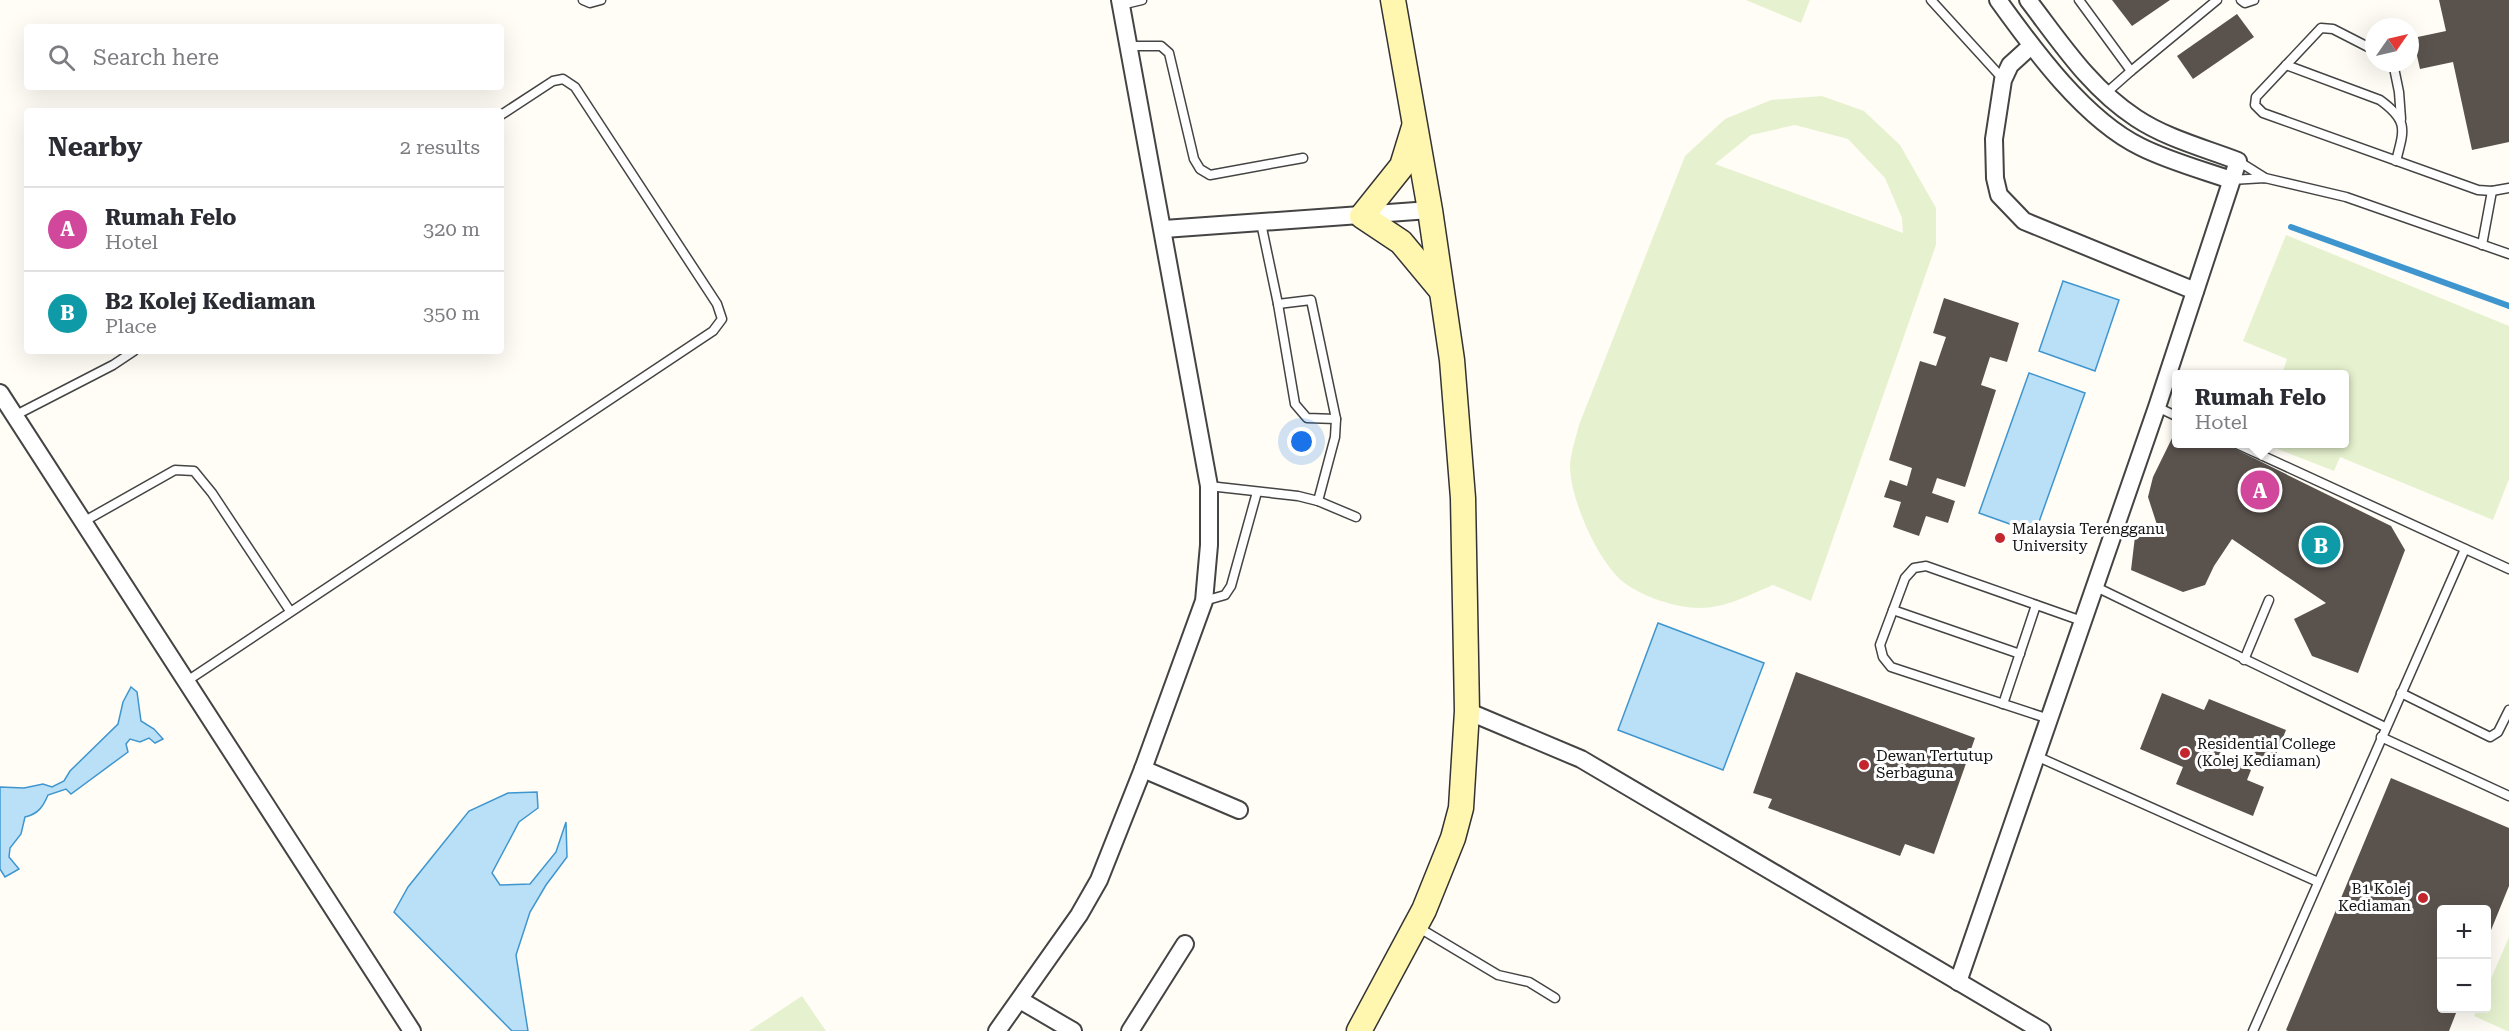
<!DOCTYPE html>
<meta charset="utf-8">
<style>
:root{--surface:#fff;--page:#f2f2f3;--text:#2b2b33;--muted:#7c7c81;--line:#e1e1e2;--accent:#111827}
body{margin:0;font-family:"Roboto Serif",serif;background:var(--page);color:var(--text)}
.controls{position:absolute;right:18px;bottom:18px;display:grid;overflow:hidden;border-radius:6px;box-shadow:0 6px 24px #0002}
.controls button{width:54px;height:54px;display:grid;place-items:center;padding:0;border:0;border-bottom:2px solid var(--line);background:var(--surface);color:var(--text);font:30px sans-serif}
.compass{position:absolute;left:2365px;top:18px;width:54px;height:54px;border-radius:50%;background:var(--surface);box-shadow:0 6px 24px #0002;rotate:56deg}
.you{position:absolute;left:1302px;top:442px;width:21px;height:21px;margin:-15px;border:4px solid #fff;border-radius:50%;background:#1a73e8;box-shadow:0 0 0 9px #1a73e833}
.badge{display:grid;place-items:center;width:39px;height:39px;border-radius:50%;background:var(--accent);color:#fff;font-size:20px;font-weight:700}
.pin{position:absolute;translate:-50% -50%;border:3px solid #fff;box-shadow:0 2px 6px #0006}
.popup{position:absolute;left:2172px;top:370px;width:177px;height:78px;box-sizing:border-box;display:grid;place-content:center;border-radius:6px;background:var(--surface);filter:drop-shadow(0 2px 4px #0005);font-size:20px;white-space:nowrap;color:var(--muted)}
.popup b{font-size:22px;color:var(--text)}
.popup::after{content:'';position:absolute;left:50%;top:100%;margin-left:-12px;border:12px solid transparent;border-top-color:var(--surface)}
.list{margin:0;padding:0;list-style:none}
h2{display:flex;justify-content:space-between;align-items:center;height:78px;margin:0;padding:0 24px;font-size:26px}
h2 small{font-size:20px;font-weight:400;color:var(--muted)}
.list li{display:grid;grid-template-columns:39px 1fr auto;gap:18px;align-items:center;box-sizing:border-box;height:84px;padding:0 24px;border-top:2px solid var(--line)}
.list b{display:block;font-size:22px;white-space:nowrap}
.list p{margin:0;font-size:20px;white-space:nowrap;color:var(--muted)}
.list em{font-size:20px;font-style:normal;color:var(--muted)}
.icon{flex:none;width:33px;height:33px;fill:none;stroke:currentColor;stroke-width:2;stroke-linecap:round;stroke-linejoin:round}
.map{position:relative;flex:none;width:2509px;height:1031px;overflow:hidden}
.search{position:absolute;background:var(--surface);box-shadow:0 6px 24px #0002;left:24px;top:24px;width:480px;height:66px;display:flex;align-items:center;gap:15px;box-sizing:border-box;padding:0 21px;border-radius:6px;color:var(--muted);font-size:22px}
.panel{position:absolute;background:var(--surface);box-shadow:0 6px 24px #0002;left:24px;top:108px;width:480px;height:246px;border-radius:6px}
.map>svg:first-child{display:block}
.pitch{fill:#e6f2cf;fill-rule:evenodd}
.water{fill:#b9e0f7;stroke:#3f96cf;stroke-width:1.5}
.lines{fill:none;stroke-linecap:round;stroke-linejoin:round}
.stream{stroke:#3f96cf;stroke-width:6}
.building{fill:#5a524d}
.lane-casing{stroke:#444;stroke-width:11}
.street-casing{stroke:#444;stroke-width:20}
.secondary-casing{stroke:#333;stroke-width:27}
.lane{stroke:#fff;stroke-width:8}
.street{stroke:#fff;stroke-width:16}
.secondary{stroke:#fff6b0;stroke-width:24}
.poi-dot{fill:#c4262e;stroke:#fff;stroke-width:2}
.labels{text-anchor:middle;dominant-baseline:central;stroke-width:6;stroke-linejoin:round;paint-order:stroke}
.poi-label{font-size:15px;fill:#111;stroke:#fff;text-anchor:start}
</style>
<div class="map">
<svg width="2509" height="1031" viewBox="0 0 2509 1031">
<rect width="100%" height="100%" fill="#fffdf5"/>
<g class="pitch">
<path d="M1746,0h64l-9,23z"/>
<path d="M1822,96l42,15 36,34 36,63v37l-125,356 -38,-16c-24,10 -47,23 -74,23 -23,0 -59,-12 -77,-27 -25,-22 -52,-82 -52,-116 1,-13 6,-28 9,-40l106,-269 40,-37 46,-19zM1795,125l53,14 37,39 17,40 1,15 -188,-69 36,-29z"/>
<path d="M2286,235l223,91v153l-16,41 -153,-63 -6,14 -69,-27h79v-70h-62l5,-15 -44,-18z"/>
<path d="M2509,937v94h-2l-33,-15 3,-7 9,-1 1,-20z"/>
<path d="M802,996l24,35h-77z"/>
</g>
<g class="water">
<path d="M2063,281l56,19 -24,71 -56,-20z"/>
<path d="M2029,373l56,20 -50,140 -56,-20z"/>
<path d="M1658,623l106,40 -41,107 -105,-40z"/>
<path d="M131,687l6,5 4,29 13,8 9,10 -8,4 -6,-5 -9,4 -10,-3 -4,5 2,8 -57,42 -5,-5 -18,6c-5,12 -10,19 -23,22l-4,17 -11,14 -1,9 10,12 -14,8 -5,-8v-82l24,1 19,-4 9,3 12,-6 6,-10 48,-47 5,-22z"/>
<path d="M537,792l1,16 -19,14 -27,51 8,12 30,-1 26,-32 10,-30 1,35 -21,28 -16,27 -14,43 12,76h-16l-118,-119 14,-25 61,-76 39,-18z"/>
</g>
<g class="lines">
<path class="stream" d="M2291,227l218,79"/>
</g>
<g class="building">
<path d="M2112,0h58l-38,26z"/>
<path d="M2439,0h70v142l-37,8 -19,-88 -33,7 -7,-31 33,-7z"/>
<path d="M2237,14l17,23 -61,42 -16,-23z"/>
<path d="M1944,298l75,25 -12,39 -17,-5 -9,28 15,5 -31,97 -28,-9 -5,15 23,8 -7,22 -22,-7 -7,20 -26,-9 8,-25 -17,-5 6,-17 17,6 5,-18 -23,-8 31,-99 16,5 10,-29 -13,-4z"/>
<path d="M2176,430v14h49l166,82 14,24 -47,123 -46,-17 -18,-37 32,-16 -94,-64 -18,27 -9,19 -22,7 -52,-22 5,-42 23,3 -11,-34 5,-20z"/>
<path d="M1796,672l179,66 -41,116 -29,-10 -5,12 -132,-48 4,-9 -19,-6z"/>
<path d="M2162,693l42,17 5,-11 77,31 -13,32 -48,-19 -6,14 32,13 -4,10 17,7 -11,29 -77,-32 7,-17 -43,-18z"/>
<path d="M2391,778l118,50v58l-22,54 -1,-30h-44v98h16l-9,23h-161l-2,-1z"/>
</g>
<g class="lines">
<defs>
<g id="lane">
<path d="M583,0l7,3 11,-3"/>
<path d="M1931,0l72,79"/>
<path d="M2079,0l52,71 86,-71"/>
<path d="M2241,0l4,3 9,-3"/>
<path d="M1121,5l21,-5"/>
<path d="M1129,46h32l8,7 25,106 6,10 10,6 93,-17"/>
<path d="M2374,50l-41,-21 -12,-1 -65,69 -1,8 8,8 215,77 14,1 17,-3"/>
<path d="M2393,63l6,29 2,27"/>
<path d="M2286,65l94,35c29,21 24,30 16,61"/>
<path d="M2105,94l26,-23"/>
<path d="M2238,161l27,17"/>
<path d="M2231,180l34,-2 81,19 163,57"/>
<path d="M1261,223l17,81 33,-4 25,119 -1,18 -17,64"/>
<path d="M2482,245l10,-54"/>
<path d="M1278,304l17,100 12,14 29,1"/>
<path d="M2157,407l19,9"/>
<path d="M14,416l99,-51 21,-14"/>
<path d="M2237,444l272,125"/>
<path d="M1209,486l89,10 20,5 38,16"/>
<path d="M83,522l92,-52 19,1 18,22 78,118"/>
<path d="M2094,586l291,141"/>
<path d="M1204,601l21,-6 6,-9 26,-94"/>
<path d="M1893,610l127,44"/>
<path d="M2244,660l25,-60"/>
<path d="M187,681l526,-350 9,-12 -5,-15 -142,-217 -12,-8 -10,2 -52,34"/>
<path d="M2401,693l89,44 8,-5 11,-22"/>
<path d="M2003,704l33,-99"/>
<path d="M2049,719l-158,-52 -8,-10 -3,-12 25,-67 9,-10 12,-2 156,55"/>
<path d="M2381,737l128,59"/>
<path d="M2036,756l282,126"/>
<path d="M1416,926l82,49 31,7 26,16"/>
<path d="M2253,1031l212,-482"/>
</g>
<g id="street">
<path d="M1998,0c36,50 87,120 143,147 28,14 61,23 90,33"/>
<path d="M2031,46l-21,19 -7,15 -9,59 1,39 4,17 25,26 171,70"/>
<path d="M1164,229l266,-19"/>
<path d="M0,393l412,638"/>
<path d="M1467,711l114,48 461,272"/>
<path d="M1143,769l96,41"/>
<path d="M1958,982l199,-575 81,-246c-34,-13 -72,-23 -102,-43 -46,-30 -75,-75 -108,-118"/>
<path d="M1020,1000l53,31"/>
<path d="M997,1031l82,-116 20,-35 44,-111 61,-168 5,-56v-59l-89,-486"/>
<path d="M1130,1031l55,-87"/>
</g>
<g id="secondary">
<path d="M1414,127l-12,39 -40,50 39,26 40,48"/>
<path d="M1359,1031l65,-121 29,-72 8,-30 6,-97 -4,-213 -11,-138 -22,-150 -37,-210"/>
</g>
</defs>
<use href="#lane" class="lane-casing"/>
<use href="#street" class="street-casing"/>
<use href="#secondary" class="secondary-casing"/>
<use href="#lane" class="lane"/>
<use href="#street" class="street"/>
<use href="#secondary" class="secondary"/>
</g>
<g class="poi-dot">
<circle cx="2000" cy="538" r="6"/>
<circle cx="2185" cy="753" r="6"/>
<circle cx="1864" cy="765" r="6"/>
<circle cx="2423" cy="898" r="6"/>
</g>
<g class="labels">
<g class="poi-label">
<text x="2012" y="529">Malaysia Terengganu<tspan x="2012" dy="17">University</tspan></text>
<text x="2197" y="744">Residential College<tspan x="2197" dy="17">(Kolej Kediaman)</tspan></text>
<text x="1876" y="756">Dewan Tertutup<tspan x="1876" dy="17">Serbaguna</tspan></text>
<text x="2411" y="889" text-anchor="end">B1 Kolej<tspan x="2411" dy="17">Kediaman</tspan></text>
</g>
</g>
</svg>
<div class="controls">
<button>+</button>
<button>−</button>
</div>
<svg class="compass" viewBox="-18 -18 36 36"><path d="M0-13l5 13h-10z" fill="#e53935"/><path d="M0 13l5-13h-10z" fill="#7c7c81"/></svg>
<div class="you"></div>
<div class="pin badge" style="left:2260px;top:490px;background:#d1479c">A</div>
<div class="popup"><b>Rumah Felo</b>Hotel</div>
<div class="pin badge" style="left:2321px;top:545px;background:#0f9aa8">B</div>
<div class="search"><svg class="icon" aria-label="search" viewBox="0 0 24 24"><circle cx="10" cy="10" r="6"/><path d="M15 15l6 6"/></svg>Search here</div>
<section class="panel">
<h2>Nearby<small>2 results</small></h2>
<ul class="list">
<li><span class="badge" style="background:#d1479c">A</span><div><b>Rumah Felo</b><p>Hotel</p></div><em>320 m</em></li>
<li><span class="badge" style="background:#0f9aa8">B</span><div><b>B2 Kolej Kediaman</b><p>Place</p></div><em>350 m</em></li>
</ul>
</section>
</div>
